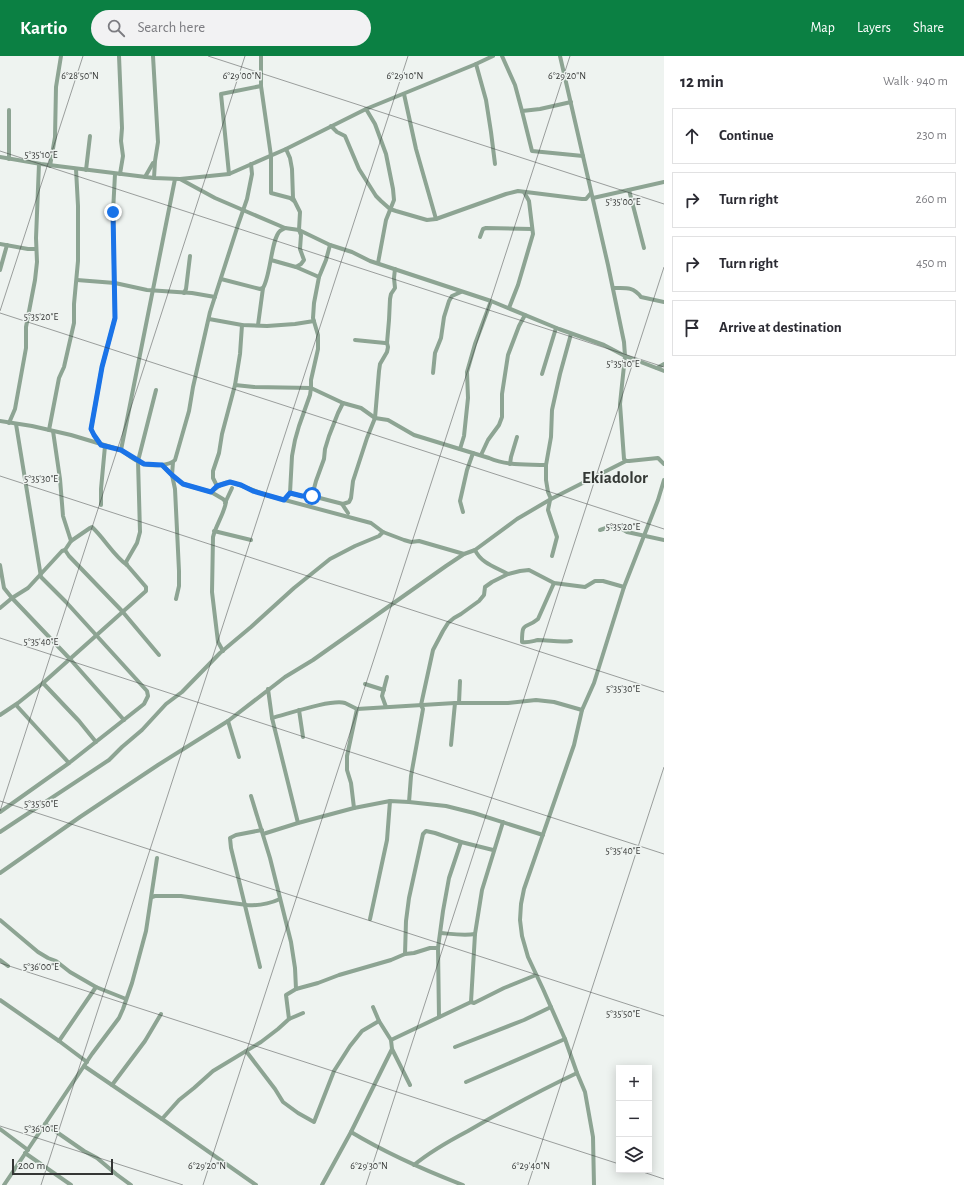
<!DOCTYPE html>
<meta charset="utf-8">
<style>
:root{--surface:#fff;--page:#f2f2f3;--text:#2b2b33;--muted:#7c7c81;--line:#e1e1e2;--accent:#0b8043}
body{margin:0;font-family:"Alegreya Sans",sans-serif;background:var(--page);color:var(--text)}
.controls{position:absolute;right:12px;bottom:12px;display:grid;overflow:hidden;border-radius:0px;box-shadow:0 2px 10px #0003}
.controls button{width:36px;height:36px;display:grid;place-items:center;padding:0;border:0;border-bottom:1px solid var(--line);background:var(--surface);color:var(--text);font:20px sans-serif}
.scale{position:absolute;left:12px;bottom:10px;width:101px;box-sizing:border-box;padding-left:4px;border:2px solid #343635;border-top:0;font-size:11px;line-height:14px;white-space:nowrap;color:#343635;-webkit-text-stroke:3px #eef3f0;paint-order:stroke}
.stop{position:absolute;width:12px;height:12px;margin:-9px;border:3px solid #1a73e8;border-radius:50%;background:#fff}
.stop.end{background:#1a73e8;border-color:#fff;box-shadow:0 1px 4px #0008}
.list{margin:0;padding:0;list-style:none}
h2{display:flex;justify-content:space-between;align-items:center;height:52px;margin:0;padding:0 16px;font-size:17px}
h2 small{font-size:13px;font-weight:400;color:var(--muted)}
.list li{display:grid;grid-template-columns:26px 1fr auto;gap:12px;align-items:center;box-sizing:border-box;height:56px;margin:0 8px 8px;padding:0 8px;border:1px solid var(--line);border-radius:0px}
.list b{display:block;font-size:15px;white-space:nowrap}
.list em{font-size:13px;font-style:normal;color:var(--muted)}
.icon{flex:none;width:22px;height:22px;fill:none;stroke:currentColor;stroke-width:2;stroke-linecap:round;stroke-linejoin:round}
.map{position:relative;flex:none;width:664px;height:1129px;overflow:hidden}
header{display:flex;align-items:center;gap:24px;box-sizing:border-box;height:56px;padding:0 20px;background:var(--accent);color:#fff}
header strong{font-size:19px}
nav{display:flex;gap:22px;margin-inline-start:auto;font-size:14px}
.search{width:280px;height:36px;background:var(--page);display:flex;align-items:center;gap:10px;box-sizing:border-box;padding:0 14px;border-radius:22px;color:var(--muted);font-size:15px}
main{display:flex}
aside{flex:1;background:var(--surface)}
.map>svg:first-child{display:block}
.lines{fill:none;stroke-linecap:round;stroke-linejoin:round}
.minor{stroke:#8da493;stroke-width:4}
.route{stroke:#1a73e8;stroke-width:5}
.ticks{fill:none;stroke:#343635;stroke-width:1;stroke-opacity:0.45}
.labels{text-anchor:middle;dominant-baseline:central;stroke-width:3;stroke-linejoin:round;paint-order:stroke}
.quarter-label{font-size:17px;font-weight:bold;fill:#343835;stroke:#eef3f0}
.ticks-label{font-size:10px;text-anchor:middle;fill:#343635;stroke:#eef3f0;stroke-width:3;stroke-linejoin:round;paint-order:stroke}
</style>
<header>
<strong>Kartio</strong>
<div class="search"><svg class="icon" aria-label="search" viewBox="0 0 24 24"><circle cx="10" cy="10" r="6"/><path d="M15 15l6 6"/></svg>Search here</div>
<nav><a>Map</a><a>Layers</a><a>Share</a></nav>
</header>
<main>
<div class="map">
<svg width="664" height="1129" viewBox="0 0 664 1129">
<rect width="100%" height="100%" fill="#eef3f0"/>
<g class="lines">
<g class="minor">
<path d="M119,0l3,72 -1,13 2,15 -3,18"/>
<path d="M153,0l5,86 -3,19 -1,17"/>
<path d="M261,0v30l10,70v37l19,5 4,3"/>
<path d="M502,0l13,29 7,26 10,40 51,5"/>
<path d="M560,0l48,209 16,77 1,14 39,15"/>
<path d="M476,8l10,36 5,32 4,32"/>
<path d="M404,38l12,55 20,70"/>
<path d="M366,53l9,15 11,30 7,35 1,11 -8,20 -8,43"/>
<path d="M522,55l18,-2 31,-7"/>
<path d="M331,70l6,6 8,4 14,33 17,27 5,5 9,8 6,2 31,9 9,-1 70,-25 12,-3 64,8h4l5,-6"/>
<path d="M0,101l41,7 113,14 26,1 49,-5 57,-25 80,-40 110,-45 17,-8"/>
<path d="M9,103v-49"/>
<path d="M50,110l5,-29 1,-50 5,-31"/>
<path d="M86,114l4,-34"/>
<path d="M229,118l-8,-80 40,-8"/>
<path d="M145,121l8,-14"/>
<path d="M180,123l35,19 70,30 14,2 31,15 22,7 18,9 121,40 68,28 45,16 21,11 -5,48 4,55 2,2h3l29,-3 6,6"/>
<path d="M629,134l15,58"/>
<path d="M593,142l71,-16"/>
<path d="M480,181l3,-8 3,-1 46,1"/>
<path d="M0,188l28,5h8"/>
<path d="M271,204l25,7 5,-3 3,-4 -4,-11 1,-14 -2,-5 1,-18 -7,-14 -1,-29 -2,-11 -4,-9"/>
<path d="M296,211l23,10"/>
<path d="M0,214l7,-25"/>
<path d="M221,223l39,10 3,-1c8,-13 8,-49 17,-57 1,-1 4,-2 5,-3"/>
<path d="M77,224l38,3 32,7 45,3 23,4"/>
<path d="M613,232c12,0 20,-2 28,9l23,5"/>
<path d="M184,237l2,-4 4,-33"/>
<path d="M509,252l9,-23 15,-51 -4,-33 -5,-9"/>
<path d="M209,263l33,6 25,1 28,-2 19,-3"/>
<path d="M258,269l5,-37"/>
<path d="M387,287l2,-23 1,-21 1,-5 4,-6 -1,-10 1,-9"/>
<path d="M657,312l7,-4"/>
<path d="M433,317l2,-20 6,-15 3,-21 5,-16 3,-5 9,-4"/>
<path d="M542,318l14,-46"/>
<path d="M235,329l19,2 57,1 32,15 18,5 14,10 13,2 26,15 75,23c18,8 37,6 57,7"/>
<path d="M0,365l32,5 39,9 50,15 54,-271"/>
<path d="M9,367l6,-14 11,-61v-21l9,-47 2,-18 -1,-24 3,-74"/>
<path d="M16,368l25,153 25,25 81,89 1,5 -4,8 -75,59"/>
<path d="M49,374l10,-52 5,-11 10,-44v-19l4,-43v-55l-2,-37"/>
<path d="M53,375l7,48 3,37 8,25"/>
<path d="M100,388l-6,-9 -3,-6 11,-62 13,-49 -2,-106 2,-38"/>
<path d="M460,393l4,-13 4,-38 -1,-26 8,-28 16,-43"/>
<path d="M121,394c7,5 15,12 23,14 7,2 26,2 31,-4l14,-49 4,-24 17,-75 28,-87 9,-26 5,-25 -1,-10"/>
<path d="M481,399l7,-15 11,-15 3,-8v-23l6,-39 11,-29 6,-11"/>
<path d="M510,408l1,-7 6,-20"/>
<path d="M162,409l10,10 3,14 4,82v15l-3,13"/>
<path d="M217,430l-4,-8v-7l6,-18 3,-19 13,-49 5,-31 2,-29"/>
<path d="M211,436l12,7 3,3c-2,12 -10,23 -13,35l-1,55 6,50 5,9"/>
<path d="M290,437l12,3h10l31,8 6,-2 2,-4 2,-17 14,-43 8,-20 4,-47 1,-7 7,-12 1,-5 -1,-4h-2l-30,-3"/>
<path d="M312,440l4,-15 8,-22 1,-10 4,-13 9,-23 5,-10"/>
<path d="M551,443l-3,-7 -2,-12v-15l5,-28 1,-27 8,-36 11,-40"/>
<path d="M284,444l6,-7 2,-37 3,-16 4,-14 11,-31 1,-7v-8l7,-31v-14l-5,-17 1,-15 5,-26 7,-17 4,-15"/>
<path d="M550,444l-2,10 9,27 -5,19"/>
<path d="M225,447l7,-15"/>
<path d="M343,448h-1l6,9"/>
<path d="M101,449v-16l4,-43"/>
<path d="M463,456l-3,-11 7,-31 6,-17"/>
<path d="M600,474l9,-3h6l7,2 5,3 37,8"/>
<path d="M214,475l37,9"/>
<path d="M383,476l21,8 7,2 8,-1 45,13"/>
<path d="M65,494l4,6 53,55 37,44"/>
<path d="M475,494c6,13 20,17 33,24"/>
<path d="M0,509l4,23 8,10 58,61 54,61"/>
<path d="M554,527l-16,36c-13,11 -16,1 -16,23 6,1 11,-1 16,-2 11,0 22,3 33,1"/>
<path d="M0,552l12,-10 16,-10 34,-37 3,-1 6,-9 19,-13 2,-1c12,11 22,29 35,38"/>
<path d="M43,627l36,38 17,21"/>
<path d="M365,628l19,6"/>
<path d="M268,633l4,29 26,105"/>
<path d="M459,647l1,-22"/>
<path d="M386,651l-4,-11 5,-19"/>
<path d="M299,654l4,27"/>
<path d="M0,659l18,-12 25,-20 103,-92v-4l-19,-22 -1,-3 11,-19 3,-11 -2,-71 18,-71"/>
<path d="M272,662c16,-4 59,-19 73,-15 4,2 8,4 12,6l98,-6h53l28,-3 18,2 28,8"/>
<path d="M228,665l11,36"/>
<path d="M451,689l4,-42"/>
<path d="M251,740l19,62 21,84 4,26 1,21"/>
<path d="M409,746l2,-26 12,-67 -2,-4 12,-55 10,-19 5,-8 6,-5 7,-4 18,-13 5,-6 1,-8 7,-5 16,-8 12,-3 9,-1 25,13 31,4 10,-6h8l21,6"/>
<path d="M354,752l-3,-25 -4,-13v-14l10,-47"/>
<path d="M0,756l69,-49 -53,-58"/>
<path d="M503,766l-21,68 -7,44 -4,68 3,1 30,-15 32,-13"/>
<path d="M0,776l109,-72 13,-13 20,-17 24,-26 16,-12 38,-39 31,-26 43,-39 36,-29 25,-13 24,-10 4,-4 -12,-9 -105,-28 -32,-12c-11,-2 -15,3 -23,9l-28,-8 -11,-9 1,-13"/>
<path d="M263,778l35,-11 56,-15 36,-7 19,1 37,4 28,7 69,22"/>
<path d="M0,817l80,-56 78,-52 70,-44 57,-44 28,-17 133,-94 18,-12 11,-4 42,-31 34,-20 75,-38"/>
<path d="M152,841l3,-1h26l66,9c12,1 22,-1 33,-6"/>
<path d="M370,863l17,-79 3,-39"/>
<path d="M0,864l38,32 10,6 8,3 14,11 26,15 -37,54 28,21"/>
<path d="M441,877c11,1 23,3 34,1"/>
<path d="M405,898l1,-33 3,-23 14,-64 3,-3 9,2 26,9 32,8"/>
<path d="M0,904l8,6"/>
<path d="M260,911l-29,-119 -1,-10 6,-3 26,-5"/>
<path d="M96,931l30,12"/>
<path d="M0,944l59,41"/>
<path d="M373,951l6,14 12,19 1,9 18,36"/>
<path d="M439,961l-1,-69 5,-37 6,-33 12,-36"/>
<path d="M289,963l-3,-24 10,-6 22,-6 21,-8 52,-15 14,-6 9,-1 16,-5h8"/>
<path d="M391,984l80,-38"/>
<path d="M455,991l69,-27 27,-13"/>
<path d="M246,995l29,38 8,13 15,11 16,9 20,-51 16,-25 12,-15 17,-10"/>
<path d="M84,1010l78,53 94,66"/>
<path d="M466,1026l99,-43"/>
<path d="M112,1029l33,-44 16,-27"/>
<path d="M162,1063l17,-19 15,-12 19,-17 48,-29 17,-13 11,-10 14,-6"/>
<path d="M45,1068l39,27 13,7 19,16 15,11"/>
<path d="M0,1073l28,21"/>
<path d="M351,1076c35,21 73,38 112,53"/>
<path d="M25,1097l46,32"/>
<path d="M414,1109c17,-14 35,-24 54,-34 36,-21 71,-40 109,-58"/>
<path d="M4,1129l88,-131 27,-36 4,-9 9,-26 14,-52 11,-73"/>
<path d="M322,1129l29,-53 41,-83"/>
<path d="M594,1129l-1,-48 -8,-45 -8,-19 -12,-34 -22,-50 -15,-32 -6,-21 -2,-16 1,-16 3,-15 50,-144 8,-35 12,-27 30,-96 34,-87 6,-20"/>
</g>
</g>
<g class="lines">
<path class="route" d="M113,156l2,106 -13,49 -11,62 3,6 7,10 20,5 23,14 18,1 10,10 11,9 28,8 6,-6 13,-4 11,3 12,6 31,9 6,-7 12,3h10"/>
</g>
<path class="ticks" d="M208,0l456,148M0,95l664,216M0,255l83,-255M0,257l664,216M0,420l664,216M0,582l664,216M0,745l664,215M0,755l245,-755M0,907l619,201M0,1070l183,59M637,1114l27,9M41,1129l367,-1129M203,1129l367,-1129M366,1129l298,-918M528,1129l136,-418"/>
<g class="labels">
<g class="quarter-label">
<text x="615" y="421">Ekiadolor</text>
</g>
</g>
<g class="ticks-label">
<text x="80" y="23">6°28'50"N</text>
<text x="242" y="23">6°29'00"N</text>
<text x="405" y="23">6°29'10"N</text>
<text x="567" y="23">6°29'20"N</text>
<text x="41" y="102">5°35'10"E</text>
<text x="623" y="149">5°35'00"E</text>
<text x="41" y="264">5°35'20"E</text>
<text x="623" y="311">5°35'10"E</text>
<text x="41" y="426">5°35'30"E</text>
<text x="623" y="474">5°35'20"E</text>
<text x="41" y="589">5°35'40"E</text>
<text x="623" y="636">5°35'30"E</text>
<text x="41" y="751">5°35'50"E</text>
<text x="623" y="798">5°35'40"E</text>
<text x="41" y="914">5°36'00"E</text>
<text x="623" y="961">5°35'50"E</text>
<text x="41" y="1076">5°36'10"E</text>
<text x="207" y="1113">6°29'20"N</text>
<text x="369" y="1113">6°29'30"N</text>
<text x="531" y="1113">6°29'40"N</text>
</g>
</svg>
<div class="controls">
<button>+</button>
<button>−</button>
<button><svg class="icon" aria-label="layers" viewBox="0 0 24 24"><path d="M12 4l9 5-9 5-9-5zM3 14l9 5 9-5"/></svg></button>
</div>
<div class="scale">200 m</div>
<div class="stop" style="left:312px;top:440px"></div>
<div class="stop end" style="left:113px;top:156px"></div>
</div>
<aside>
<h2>12 min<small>Walk · 940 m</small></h2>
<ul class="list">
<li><svg class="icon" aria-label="ahead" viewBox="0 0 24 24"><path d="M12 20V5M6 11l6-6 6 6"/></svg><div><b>Continue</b></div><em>230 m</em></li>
<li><svg class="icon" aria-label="right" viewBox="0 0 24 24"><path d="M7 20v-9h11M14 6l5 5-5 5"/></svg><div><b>Turn right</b></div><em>260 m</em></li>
<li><svg class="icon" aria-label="right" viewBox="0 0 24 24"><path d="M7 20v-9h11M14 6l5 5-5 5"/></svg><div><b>Turn right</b></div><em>450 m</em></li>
<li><svg class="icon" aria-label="arrive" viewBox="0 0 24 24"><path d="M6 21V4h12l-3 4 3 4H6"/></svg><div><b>Arrive at destination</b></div></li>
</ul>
</aside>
</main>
